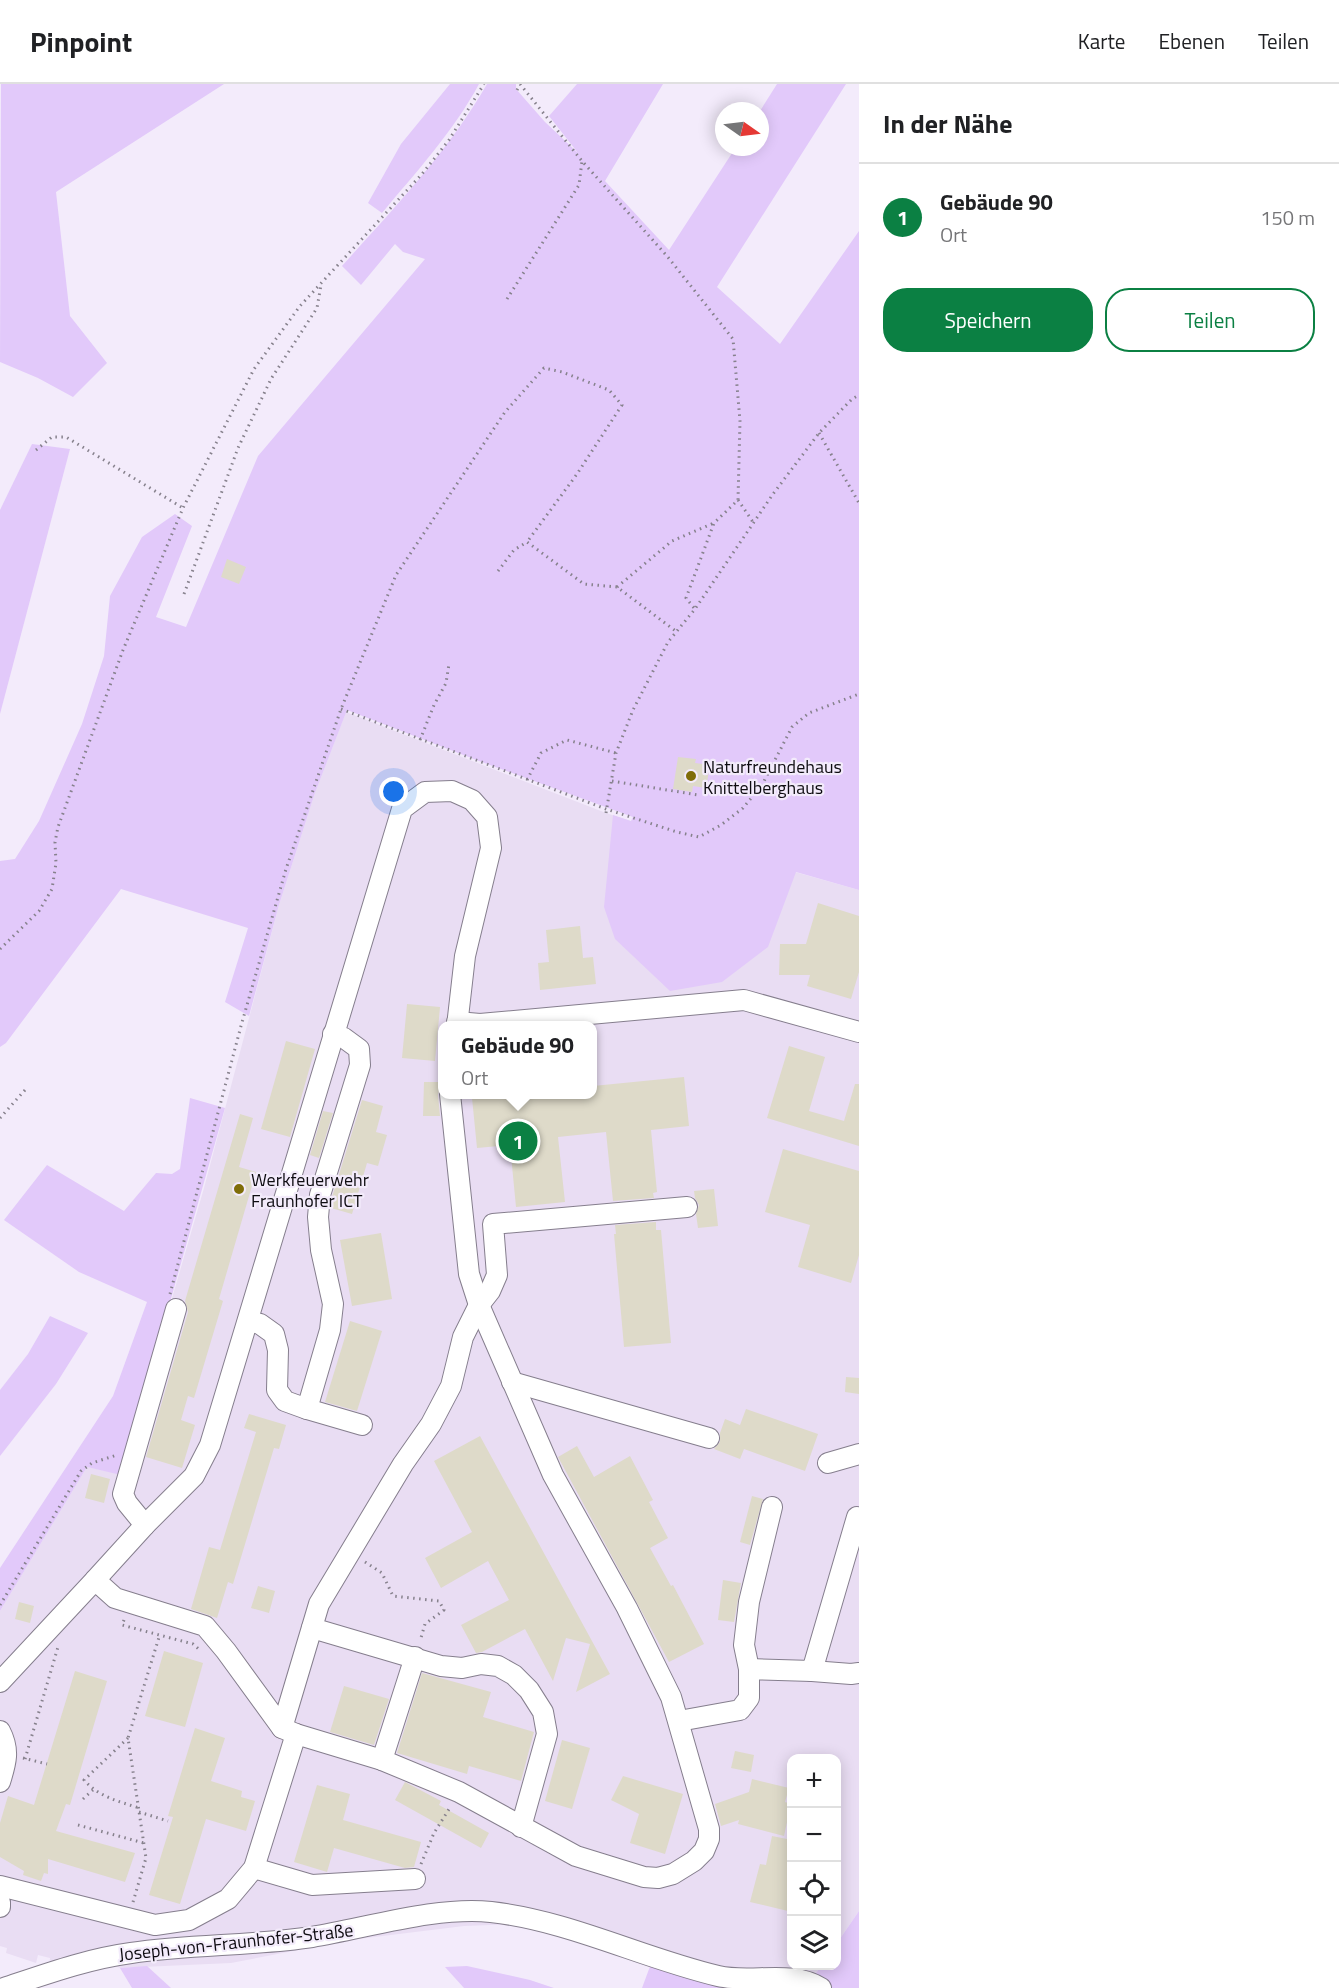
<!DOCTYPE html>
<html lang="de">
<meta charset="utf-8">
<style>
:root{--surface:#fff;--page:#f6f6f6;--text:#202124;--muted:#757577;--line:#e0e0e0;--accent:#0b8043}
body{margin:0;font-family:"Titillium Web",sans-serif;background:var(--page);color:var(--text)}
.controls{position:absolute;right:18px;bottom:18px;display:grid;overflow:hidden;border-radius:12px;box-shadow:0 3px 15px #0003}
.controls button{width:54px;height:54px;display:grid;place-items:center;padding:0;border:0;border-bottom:2px solid var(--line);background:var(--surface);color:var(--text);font:30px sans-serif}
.compass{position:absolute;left:715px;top:18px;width:54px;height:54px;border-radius:50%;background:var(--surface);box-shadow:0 3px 15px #0003;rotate:104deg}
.you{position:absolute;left:394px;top:708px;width:21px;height:21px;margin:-15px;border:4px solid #fff;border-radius:50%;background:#1a73e8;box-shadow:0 0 0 9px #1a73e833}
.badge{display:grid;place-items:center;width:39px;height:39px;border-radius:50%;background:var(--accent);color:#fff;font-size:20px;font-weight:700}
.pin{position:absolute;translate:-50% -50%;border:3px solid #fff;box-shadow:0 2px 6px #0006}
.popup{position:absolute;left:438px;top:937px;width:159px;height:78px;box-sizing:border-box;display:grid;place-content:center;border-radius:12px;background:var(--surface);filter:drop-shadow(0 2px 4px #0005);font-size:20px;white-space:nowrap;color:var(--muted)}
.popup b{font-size:22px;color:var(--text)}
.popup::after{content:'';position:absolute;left:50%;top:100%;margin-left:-12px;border:12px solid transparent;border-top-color:var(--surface)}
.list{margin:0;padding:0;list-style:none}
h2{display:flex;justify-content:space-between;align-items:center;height:78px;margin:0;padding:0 24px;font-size:26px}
h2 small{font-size:20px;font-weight:400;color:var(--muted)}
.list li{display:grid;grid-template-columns:39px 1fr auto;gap:18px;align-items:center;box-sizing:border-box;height:108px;padding:0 24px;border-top:2px solid var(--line)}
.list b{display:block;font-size:22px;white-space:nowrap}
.list p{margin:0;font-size:20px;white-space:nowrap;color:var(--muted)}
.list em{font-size:20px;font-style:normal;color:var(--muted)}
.actions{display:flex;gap:12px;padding:18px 24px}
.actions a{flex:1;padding:14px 0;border:2px solid var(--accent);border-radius:24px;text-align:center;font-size:21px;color:var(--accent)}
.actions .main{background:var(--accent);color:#fff}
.icon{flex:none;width:33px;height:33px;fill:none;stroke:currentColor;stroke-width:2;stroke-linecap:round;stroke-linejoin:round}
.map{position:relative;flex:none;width:859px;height:1904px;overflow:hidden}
header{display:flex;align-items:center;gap:36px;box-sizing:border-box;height:84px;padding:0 30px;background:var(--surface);border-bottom:2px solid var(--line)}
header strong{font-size:28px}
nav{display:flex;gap:33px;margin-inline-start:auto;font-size:21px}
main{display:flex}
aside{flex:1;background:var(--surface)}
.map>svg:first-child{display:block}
.built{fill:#e9ddf3;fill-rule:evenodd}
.green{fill:#e2c9fa}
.building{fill:#dedac9}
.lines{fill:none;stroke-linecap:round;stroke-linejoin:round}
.minor-casing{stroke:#857e8d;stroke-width:22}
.path{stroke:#86818c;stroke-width:3;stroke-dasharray:1.5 4.5;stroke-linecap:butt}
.minor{stroke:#fff;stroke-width:20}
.poi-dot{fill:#7f6d08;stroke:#f3ebfb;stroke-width:2}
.labels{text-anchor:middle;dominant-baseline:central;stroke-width:4.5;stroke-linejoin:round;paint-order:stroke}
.poi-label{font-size:18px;fill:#0e0c11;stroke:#f3ebfb;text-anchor:start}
.street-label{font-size:18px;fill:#0e0c11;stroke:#f3ebfb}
</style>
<header>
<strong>Pinpoint</strong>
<nav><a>Karte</a><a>Ebenen</a><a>Teilen</a></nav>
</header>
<main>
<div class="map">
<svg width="859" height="1904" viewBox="0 0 859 1904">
<rect width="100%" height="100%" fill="#f3ebfb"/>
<path class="built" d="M346,628l260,101 121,40 132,37v1021l-22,32 -1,-185h-44v208h29l-14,20 -290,-62 -53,2 -114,14 -119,23 -111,5 -25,-11 -46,12 1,-11 -12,-3 -2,8 -30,-10 1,-5 -7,-2v-335l87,-144 34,7 83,-286 75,-283 36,-112zM443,942h150v68h-150z"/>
<g class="green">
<path d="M1,0h223l-168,108 14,124 37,47 -34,34 -35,-19 -38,-16z"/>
<path d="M450,0h29c-26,48 -62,87 -97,129l-14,-10 33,-59z"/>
<path d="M487,0h29v5l29,33 33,31 -29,-37 28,-32h86l-58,97 64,69 67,-103h24v-36l17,-27h69l-129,203 63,57 79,-113v659l-63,-18 -28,75 -46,35 -52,9 -55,-52 -11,-32 9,-92 18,6 2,-4 -154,-56 -132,-51 -32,83 -36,112 -30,111 -24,-14 23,-74 -127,-39 -115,154 -6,4v-186l15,-2 24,-38 43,-97 22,-68 6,-60 32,-59 33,-23 17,12 -36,91 30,10 72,-171 167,-197 -22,-7 -8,-8 -34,41 -19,-19c52,-58 106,-114 145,-182z"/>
<path d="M32,360l38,5 -70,265v-204z"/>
<path d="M190,1014l35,10 -104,367 -34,-8 -87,144v-43l113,-172 34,-94 -68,-30 -75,-52 43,-55 77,46 32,-38 16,1 8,-5z"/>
<path d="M50,1232l38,17 -32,51 -56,72v-66l28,-36z"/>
<path d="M859,1827v77h-217l10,-27 155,25 14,-20h15l1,-23z"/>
<path d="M147,1882l24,22h-39l-12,-20z"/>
<path d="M467,1882l63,14 24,8h-90l-19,-21z"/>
</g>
<g class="building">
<path d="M227,475l19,8 -7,17 -18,-7z"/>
<path d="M678,673l18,2 -1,4 15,2 -4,23 -13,-2 -1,6 -19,-3z"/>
<path d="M818,819l41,13v56l-8,27 -44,-13 3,-11h-31l1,-31h26z"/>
<path d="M580,842l3,32 10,-1 3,27 -56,6 -2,-27 11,-1 -3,-32z"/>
<path d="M407,920l33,3 -5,54 -33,-3z"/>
<path d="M286,957l29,8 -25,88 -29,-8z"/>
<path d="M789,962l36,11 -16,54 35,10 11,-37h4v62l-92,-28z"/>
<path d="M684,993l5,49 -38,4 6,62 -4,1 1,5 -41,3 -7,-69 -48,5 7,65 -49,5 -6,-62 -33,3 -5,-50 32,-3h89v-9z"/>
<path d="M424,998h17l-3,13 2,21h-17z"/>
<path d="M362,1016l21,6 -7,26 11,3 -9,31 -11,-3 -15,51 -21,-6 1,-11z"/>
<path d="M323,1027l10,2 -14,45 -9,-3z"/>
<path d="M240,1030l13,4 -14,49 17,5 -37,127 4,2 -29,97 -6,-2 -7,24 14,5 -13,43 -36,-11 42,-145 -3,-11z"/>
<path d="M783,1065l76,22v84l-8,28 -53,-16 12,-42 -45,-13z"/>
<path d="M714,1105l4,37 -20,2 -2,-14 3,-9 -4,-7 -1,-7z"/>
<path d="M656,1138v8h5l10,113 -47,4 -10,-113h2l-1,-9z"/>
<path d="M381,1149l11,66 -40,7 -12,-66z"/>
<path d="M350,1237l32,10 -25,80 -32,-9z"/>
<path d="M846,1293l13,1v16l-14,-2z"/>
<path d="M746,1325l72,25 -13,37 -61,-22 -4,10 -26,-10 6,-7v-9l5,-14 15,6z"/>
<path d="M249,1330l37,11 -7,24 -5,-1 -41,136 -5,-2 -11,36 -26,-9 18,-62 11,3 36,-118 -12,-4z"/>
<path d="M480,1352l130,238 -34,18 14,-48 -24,-6 -13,43 -28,-52 -43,23 -6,1 -15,-28 48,-25 -21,-39 -47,27 -16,-30 47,-26 -38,-71z"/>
<path d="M577,1362l17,31 36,-21 23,44 -4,2 19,36 -18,10 21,38 2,-1 31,59 -35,18 -111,-205z"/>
<path d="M91,1390l19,5 -6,24 -19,-5z"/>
<path d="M752,1412l11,3 -13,46 -10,-3z"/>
<path d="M723,1496l18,3 -7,39 -16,-2z"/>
<path d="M258,1502l17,5 -6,22 -18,-5z"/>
<path d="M19,1518l15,4 -4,17 -15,-4z"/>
<path d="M164,1567l39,12 -18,64 -40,-11z"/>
<path d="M75,1587l32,10 -37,124 -4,-1 -10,27 79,22 -10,29 -77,-23v15l-4,-1 -3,8 -18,-6 1,-4 -24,-14v-34l8,-27 26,9z"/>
<path d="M422,1589l69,19 -8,25 51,15 -13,49 -52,-15 -2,8 -70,-21z"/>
<path d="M344,1602l45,13 -15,46 -44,-13z"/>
<path d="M195,1644l30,10 -14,43 31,10 -1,6 14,4 -9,30 -40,-12 -26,85 -31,-9 24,-78 -5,-1z"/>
<path d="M562,1656l28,8 -18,61 -27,-8z"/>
<path d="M735,1667l19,4 -3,17 -20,-4z"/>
<path d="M623,1692l60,18 -18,60 -35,-11 9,-29 -28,-14z"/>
<path d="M752,1695l37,9 -4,14 6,2 -7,32 -46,-12 1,-4 -18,6 -6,-22 34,-12z"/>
<path d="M405,1698l36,19 -2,4 50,28 -8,15 -86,-48z"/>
<path d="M317,1701l33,9 -7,26 78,22 -7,25 -9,1 -71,-20 -7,24 -33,-10z"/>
<path d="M772,1752l20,4v72l-42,-10 10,-38 6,1z"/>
</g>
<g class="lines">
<defs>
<g id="minor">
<path d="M457,938l23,2 264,-24 115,32"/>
<path d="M248,1237l12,3 14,10 4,16 -1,40 8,11 22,8 23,-79 3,-26 -12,-54 -3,-33 2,-22 40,-130 -1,-16 -15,-11 -11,-4"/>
<path d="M512,1298l197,56"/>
<path d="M307,1325l55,16"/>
<path d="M828,1379l31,-9"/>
<path d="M145,1441l-18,-22 -4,-9 53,-185"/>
<path d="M95,1496l50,-55 49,-49 16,-31 192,-636 23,-17 27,-1 20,9 15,17 4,31 -26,108 -8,70"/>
<path d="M312,1544l129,38 21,2 19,-4 17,2 16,9 15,15 14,22 4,22 -26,93"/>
<path d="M749,1585l-5,-24 5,-43 23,-95"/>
<path d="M812,1587l39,3 8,-1"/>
<path d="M0,1598l95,-102 20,18 90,28 21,25 56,77 14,6 86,26 77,32 117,64 68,21 14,1 15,-4 21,-13 10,-10 5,-12v-10l-38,-132 -44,-89 -74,-133 -74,-170 -10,-31 -19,-180"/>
<path d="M679,1637l61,-11 9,-12v-29l63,2 45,-154"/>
<path d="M282,1644l37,-124 84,-140 28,-40 20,-38 12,-49 16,-32 11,-14 7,-16 -4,-51 194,-17"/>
<path d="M0,1647c10,19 6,32 0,51"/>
<path d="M382,1676l33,-103"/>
<path d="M254,1784l58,17 103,-6"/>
<path d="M0,1802l155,39 34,-5 39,-21 26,-31 42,-134"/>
<path d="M0,1818v5"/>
<path d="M4,1904c42,-14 83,-29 127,-35 60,-9 121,-7 181,-16 55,-9 125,-31 179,-25 79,9 151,46 227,64 33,8 73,-7 103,12"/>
</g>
</defs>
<use href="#minor" class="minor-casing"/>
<g class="path">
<path d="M520,0l62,77 85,95 66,83 7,82 -2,79 -24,23 -28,75 9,11"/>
<path d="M517,6l3,-5"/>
<path d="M507,215l72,-114 3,-24"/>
<path d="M819,349l40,70"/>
<path d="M36,366l16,-13h14l117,71"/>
<path d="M738,416l15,22"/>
<path d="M498,487l16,-21 13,-8 57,42 33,3 60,45"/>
<path d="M617,503l55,-46 42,-18"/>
<path d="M184,510l54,-146 33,-69 46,-71 4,-23"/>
<path d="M341,625l265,100 71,23 22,5 22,-12 22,-17 19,-23 30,-58 17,-14 50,-19"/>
<path d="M420,656l14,-35 12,-22 3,-19"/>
<path d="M527,696l14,-27 26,-13 49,13"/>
<path d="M612,697l86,14"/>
<path d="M606,729l10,-60 17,-43 35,-68 27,-33 78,-115 46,-61 33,-34 7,-4"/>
<path d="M0,865l39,-38 13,-22 4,-26 -1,-21 3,-15 65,-177 60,-142 71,-139 46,-63 122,-132 27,-34 35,-56"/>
<path d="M0,1034l25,-28"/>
<path d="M170,1210l71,-268 45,-157 55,-160 55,-134 109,-163 39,-44 18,4 47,18 13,15 -45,69 -50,68"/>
<path d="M365,1478l17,11 11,23 46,5 5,9 -19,14 -5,17"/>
<path d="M0,1521l81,-134 11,-8 25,-8"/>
<path d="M124,1536l-2,5 71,19 8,7"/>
<path d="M128,1654l-44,42c15,17 34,21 55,28"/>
<path d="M23,1674l24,6"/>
<path d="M25,1675l33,-112"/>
<path d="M83,1715l10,-9"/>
<path d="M139,1728l29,9"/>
<path d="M78,1741l66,18"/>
<path d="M421,1780l13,-31 17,-27"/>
<path d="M133,1818l13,-44 -18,-120 32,-104"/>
</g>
<use href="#minor" class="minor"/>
</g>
<g class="poi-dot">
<circle cx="691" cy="692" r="6"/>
<circle cx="239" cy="1105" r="6"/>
</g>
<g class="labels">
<g class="poi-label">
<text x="703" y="682">Naturfreundehaus<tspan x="703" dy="21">Knittelberghaus</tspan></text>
<text x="251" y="1095">Werkfeuerwehr<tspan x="251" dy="21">Fraunhofer ICT</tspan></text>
</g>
<g class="street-label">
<text transform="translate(236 1858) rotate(-6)">Joseph-von-Fraunhofer-Straße</text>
</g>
</g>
</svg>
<div class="controls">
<button>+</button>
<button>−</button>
<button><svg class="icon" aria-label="locate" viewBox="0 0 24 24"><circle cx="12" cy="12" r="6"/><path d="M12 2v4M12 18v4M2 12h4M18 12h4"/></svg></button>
<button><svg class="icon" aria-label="layers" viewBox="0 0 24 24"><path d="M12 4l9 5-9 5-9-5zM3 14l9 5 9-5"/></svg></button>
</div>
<svg class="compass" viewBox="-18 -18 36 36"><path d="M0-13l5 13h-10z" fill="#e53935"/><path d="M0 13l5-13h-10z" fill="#757577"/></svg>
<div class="you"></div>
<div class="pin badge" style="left:518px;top:1057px">1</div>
<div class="popup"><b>Gebäude 90</b>Ort</div>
</div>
<aside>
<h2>In der Nähe<small></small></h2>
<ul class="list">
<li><span class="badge">1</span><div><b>Gebäude 90</b><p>Ort</p></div><em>150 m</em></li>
</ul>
<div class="actions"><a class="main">Speichern</a><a>Teilen</a></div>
</aside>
</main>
